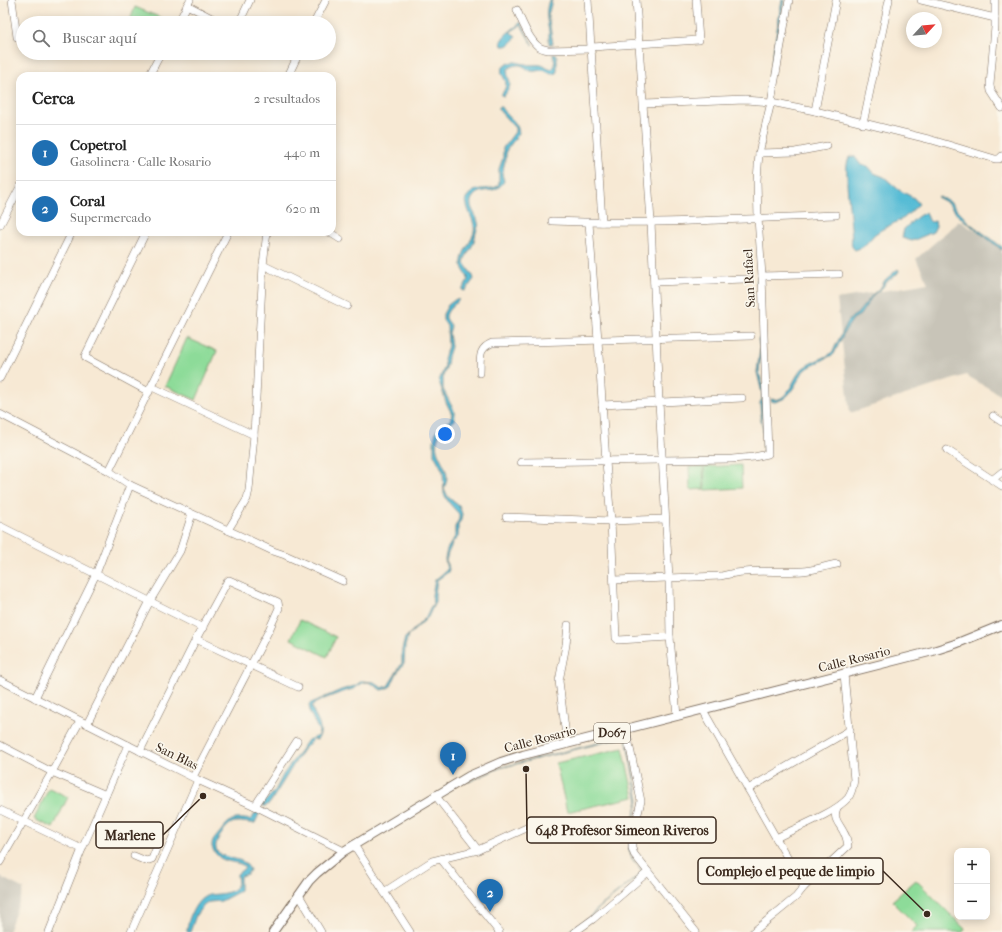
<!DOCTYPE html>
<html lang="es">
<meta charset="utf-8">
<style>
:root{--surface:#fff;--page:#f6f6f6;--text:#222;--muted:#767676;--line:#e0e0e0;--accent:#1f6fb2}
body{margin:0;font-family:"IM FELL French Canon",serif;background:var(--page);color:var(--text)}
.controls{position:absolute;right:12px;bottom:12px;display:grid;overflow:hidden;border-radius:8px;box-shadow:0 2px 10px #0003}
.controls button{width:36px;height:36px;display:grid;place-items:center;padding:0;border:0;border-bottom:1px solid var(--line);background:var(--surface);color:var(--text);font:20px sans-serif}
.compass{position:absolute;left:906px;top:12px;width:36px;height:36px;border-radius:50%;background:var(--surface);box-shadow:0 2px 10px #0003;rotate:64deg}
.you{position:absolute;left:445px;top:434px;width:14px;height:14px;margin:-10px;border:3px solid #fff;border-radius:50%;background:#1a73e8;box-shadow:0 0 0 6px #1a73e833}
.badge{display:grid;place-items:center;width:26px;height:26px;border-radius:50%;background:var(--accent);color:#fff;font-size:13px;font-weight:700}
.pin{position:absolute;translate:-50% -33px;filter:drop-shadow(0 1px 2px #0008)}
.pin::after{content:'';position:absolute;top:21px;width:14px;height:12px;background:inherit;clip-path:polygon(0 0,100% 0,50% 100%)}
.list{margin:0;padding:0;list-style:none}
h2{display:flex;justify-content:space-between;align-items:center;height:52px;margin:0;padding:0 16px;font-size:17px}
h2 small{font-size:13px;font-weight:400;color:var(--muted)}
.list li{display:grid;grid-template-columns:26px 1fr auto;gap:12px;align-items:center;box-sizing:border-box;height:56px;padding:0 16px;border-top:1px solid var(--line)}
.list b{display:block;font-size:15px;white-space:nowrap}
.list p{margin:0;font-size:13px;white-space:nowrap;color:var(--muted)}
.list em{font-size:13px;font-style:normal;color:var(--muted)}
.icon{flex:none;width:22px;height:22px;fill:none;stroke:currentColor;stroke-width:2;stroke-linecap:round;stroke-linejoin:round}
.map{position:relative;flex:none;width:1002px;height:932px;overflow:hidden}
.search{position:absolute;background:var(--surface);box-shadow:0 2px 10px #0003;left:16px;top:16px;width:320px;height:44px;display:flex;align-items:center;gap:10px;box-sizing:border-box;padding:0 14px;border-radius:22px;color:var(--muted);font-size:15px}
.panel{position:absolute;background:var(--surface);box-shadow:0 2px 10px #0003;left:16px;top:72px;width:320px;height:164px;border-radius:12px}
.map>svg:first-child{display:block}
.industrial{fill:#c8c4b8}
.green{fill:#8ddb99;stroke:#64825c}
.water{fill:#57bcd5;stroke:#49737a}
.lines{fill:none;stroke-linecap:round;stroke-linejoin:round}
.stream{stroke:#57bcd5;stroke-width:1.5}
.minor-casing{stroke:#7d6d5e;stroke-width:8}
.major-casing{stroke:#7d6d5e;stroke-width:10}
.minor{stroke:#fff;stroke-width:7}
.major{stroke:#fff;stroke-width:8}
.labels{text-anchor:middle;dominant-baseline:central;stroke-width:3;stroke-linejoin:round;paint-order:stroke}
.shield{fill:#fbf7ec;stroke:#75685c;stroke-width:1}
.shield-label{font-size:12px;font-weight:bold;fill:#3b2a1e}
.street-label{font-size:13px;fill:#3b2a1e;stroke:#fbf7ec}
.leader{fill:none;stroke:#3b2a1e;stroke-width:1.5}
.callout-dot{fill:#3b2a1e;stroke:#fbf7ec;stroke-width:1.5}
.callout{fill:#fbf7ec;stroke:#3b2a1e;stroke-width:1.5}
.callout-label{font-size:14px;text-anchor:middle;font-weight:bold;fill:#3b2a1e}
</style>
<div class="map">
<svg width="1002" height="932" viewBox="0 0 1002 932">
<rect width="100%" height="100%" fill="#fbf7ec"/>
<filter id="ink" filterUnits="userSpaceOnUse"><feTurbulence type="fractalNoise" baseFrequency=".025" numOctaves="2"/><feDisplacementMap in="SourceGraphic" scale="8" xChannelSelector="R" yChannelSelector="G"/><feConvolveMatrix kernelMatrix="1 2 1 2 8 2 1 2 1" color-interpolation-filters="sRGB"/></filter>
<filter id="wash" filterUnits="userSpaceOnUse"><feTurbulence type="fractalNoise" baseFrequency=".012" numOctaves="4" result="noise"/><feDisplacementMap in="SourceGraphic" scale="16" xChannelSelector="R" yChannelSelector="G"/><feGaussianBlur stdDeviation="0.9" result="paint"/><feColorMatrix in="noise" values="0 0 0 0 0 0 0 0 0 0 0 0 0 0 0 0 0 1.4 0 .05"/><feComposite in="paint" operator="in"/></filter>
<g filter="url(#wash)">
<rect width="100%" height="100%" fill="#f7e9d4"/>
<g class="industrial">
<path d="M959,221l43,26v149l-36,-21 -116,38 -13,-114 91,-16 -12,-24z"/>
<path d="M0,877l24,12 -16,43h-8z"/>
</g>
<g class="green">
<path d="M135,7l29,12 -1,4h-34z"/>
<path d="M187,338l30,13 -21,49 -31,-14z"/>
<path d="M741,465l1,23 -37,2 -1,-23z"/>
<path d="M689,467h14l1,22 -14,1z"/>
<path d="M300,620l36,17 -9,20 -36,-18z"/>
<path d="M623,748l11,49 -67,15 -11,-49z"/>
<path d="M49,788l19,9 -15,31 -19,-9z"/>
<path d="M916,880l49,49 -2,3h-52l6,-6 -25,-25z"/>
</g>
<g class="water">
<path d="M549,0h3l-4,16 5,28h-4c0,-4 0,-8 0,-12 -2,-12 -4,-20 0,-32z"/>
<path d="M782,0h2l-17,94h-1z"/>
<path d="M521,22l12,24 -12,-21 -11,7 6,4c-1,5 -8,11 -14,10l-1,-5c5,-9 13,-12 20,-19z"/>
<path d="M553,54l4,1v16l-1,2 -5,1 -7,-4c-4,0 -9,2 -13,1 -5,-2 -8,-7 -14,-6 -16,2 -7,13 -7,19 0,4 -4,9 -6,12l-3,-1c3,-4 5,-7 5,-12 -1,-7 -10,-12 1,-19 6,-4 12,-1 18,0 5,2 11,0 16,1 5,1 6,5 11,4 5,-4 2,-9 1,-15z"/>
<path d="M498,107h3c5,10 17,13 18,26l-13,18v5l-4,18 2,7c-9,16 -22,4 -31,16 -7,9 4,17 5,26 1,3 0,3 -1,6 -2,6 -2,11 -5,17 -3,6 -7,10 -8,17l9,13 1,3 -9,12 -3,-1c14,-17 -2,-14 0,-30 1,-12 15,-23 12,-35 -2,-9 -8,-17 -8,-27 11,-14 20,-6 32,-12l1,-3v-14l4,-11v-10l12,-16v-4l-17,-19z"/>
<path d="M851,156l4,1 6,8 7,1 6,7 10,4 15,13 15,8 5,6 -15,14 -23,12 -6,4 -12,13 -8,3c-4,-3 -4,-7 -3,-12l-5,-54c1,-9 -3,-22 4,-28z"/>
<path d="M938,196l11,5 19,21 34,25v3l-42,-33 -12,-14 -11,-6z"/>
<path d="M925,213l2,2 2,5 2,2 4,-1 1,5 -3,6 -21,9 -10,-3 2,-9c6,-5 13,-14 21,-16z"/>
<path d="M898,269l1,2 -3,4 -9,6 -5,7 -8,6 -14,21 -7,4 -8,12 -11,23 -30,16 -10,17 -5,7 -6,5 -8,3 -4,-1v-2c18,5 22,-23 32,-31 8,-6 18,-9 26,-13l4,-4 14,-28 5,-6 5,-3 16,-20 8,-7 4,-7z"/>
<path d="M456,299l3,1c-4,4 -14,11 -13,18 1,3 4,5 5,8l-2,7 2,14 -3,9 -1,9 -4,11v13l11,22 1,9c-4,4 -10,4 -13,8 -2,2 -3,6 -4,9 -8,20 17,29 6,51l4,9 11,9 3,8 -1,6 -3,5v12l-5,5 -5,11 -2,8 3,8 -1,3 -11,8 -2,13v9l-7,15 -20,19 -3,10 -1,17 -7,10 -6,13 -5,3 -5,1c-4,-3 -8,-7 -14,-8 -6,0 -9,5 -14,7 -8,2 -38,12 -41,17 2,12 14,23 5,34l-4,-1 -11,12 -32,52 -4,3h-3l-1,-2 13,-13 8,-16 25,-35 10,-4 1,-5 -9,-18 -1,-9 32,-14 14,-4 7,-5 12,1 8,6 6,-2 14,-23v-13l3,-12 21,-21 4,-9 3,-4 -1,-9 3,-15 12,-10 -2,-11 2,-10 8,-12v-10l4,-8v-5l-10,-11 -5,-9 -1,-23 -9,-17v-13l2,-10 6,-6 8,-4 2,-7 -6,-12 -7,-21 6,-15 -1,-7 4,-13 -1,-20 -4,-6v-6l5,-9z"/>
<path d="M758,339h2l1,15 -2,17 4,18 -1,31 2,9v24h-1v-25l-2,-7 -1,-18 2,-4v-6l-5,-21 3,-23z"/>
<path d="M626,736l13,65 -1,1c-4,14 -12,39 -7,53 2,6 8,12 13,17l-44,35c-9,11 -20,17 -33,25l17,-10 16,-15 43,-35 -11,-13 -3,-10 4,-27 5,-21 -12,-64 -127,31 -31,14 31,-14z"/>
<path d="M257,811l3,1 -5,11c-6,1 -13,-2 -19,-1 -5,0 -9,4 -12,8 -2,4 -7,9 -8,14 -3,15 22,13 29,19 2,2 4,5 5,7l-3,4 -7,2v15l-19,10 -12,1 -7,5 -6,8 -6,17h-3c0,-12 9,-34 22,-37 8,-1 17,-1 25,-5l4,-6 -1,-10 8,-6 -2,-3c-8,-4 -19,-2 -26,-10 -10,-11 -3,-15 4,-24 3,-4 6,-8 11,-11 5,-2 14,-1 19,0z"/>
</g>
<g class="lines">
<path class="stream" d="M757,280l1,4"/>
</g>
</g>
<g filter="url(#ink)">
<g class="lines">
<defs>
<g id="minor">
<path d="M12,0l5,37"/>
<path d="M588,0l14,222"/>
<path d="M636,0l15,222 8,180 10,176 1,59 7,79"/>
<path d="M921,0l74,18"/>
<path d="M995,0v27l-5,58 1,6 11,17"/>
<path d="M187,5l34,18"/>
<path d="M517,10c4,10 13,31 22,37 3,2 6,2 9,3l43,-1"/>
<path d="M178,23l12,-23"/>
<path d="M239,23l11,-23"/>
<path d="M314,23l12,-23"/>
<path d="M592,47l107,-7 -3,-40"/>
<path d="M149,76l12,-23"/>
<path d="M288,76l11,-23"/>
<path d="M644,104l101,-4 26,2 44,9 117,29 63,19h4l3,-3"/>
<path d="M815,111l21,-111"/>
<path d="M863,124l26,-124"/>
<path d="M759,153l36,-1 32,-6"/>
<path d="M552,221c94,4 190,-2 284,-6"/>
<path d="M589,223l9,117 8,122 5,59 5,117 2,2 52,-3"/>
<path d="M0,225l20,-38"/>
<path d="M146,232l-61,124 1,2 63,34"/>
<path d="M329,232l11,7"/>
<path d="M263,265l84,41"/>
<path d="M762,276l77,-2"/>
<path d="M654,282l92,-3"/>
<path d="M480,373c1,-14 -3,-24 12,-30l259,-7"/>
<path d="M0,378l72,-146"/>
<path d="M152,387l102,48"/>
<path d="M602,405l140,-7"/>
<path d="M0,414l109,57 21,14 143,66 12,4 58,26"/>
<path d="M993,416l9,6"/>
<path d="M947,450l55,36"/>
<path d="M521,462l211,-3 22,-2 14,-3 -6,-178 -4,-58 -1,-38 2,-27 12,-51 18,-102"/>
<path d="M109,471l119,-239"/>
<path d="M992,480l10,-8"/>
<path d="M506,517l105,4 54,-2"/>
<path d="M0,526l203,102"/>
<path d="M228,530l19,-31 2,-9 5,-55 9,-170 4,-33"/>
<path d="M614,580l107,-4c27,-8 54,-3 82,-5 11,-1 22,-5 34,-7"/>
<path d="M196,639l102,48"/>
<path d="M0,680l140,71 58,29 57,26 89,45"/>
<path d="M35,698l61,-124 34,-89"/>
<path d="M703,710l101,177"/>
<path d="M87,724l63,-123 30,-50 12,-37"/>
<path d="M626,729l15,72 -9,37v10l2,6 62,78"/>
<path d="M567,744l-8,-63 7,-36 2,-20"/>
<path d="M0,745l52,27 54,23"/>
<path d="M140,751l56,-112 31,-57 2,-2 49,22 1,6 -10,22 -76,147"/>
<path d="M748,789l102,-59"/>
<path d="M435,795l43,55"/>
<path d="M255,806l42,-65"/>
<path d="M0,810l82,39"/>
<path d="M776,838c19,-10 59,-25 72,-40 4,-5 5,-12 6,-18l-10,-106"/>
<path d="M354,845l56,87"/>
<path d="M134,856l12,5 6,-2 8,-20 -2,-4 -14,-7"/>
<path d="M441,859l58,73"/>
<path d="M0,862l52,-90 28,-51"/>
<path d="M384,892l48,-31 46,-11 55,-25"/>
<path d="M299,895l22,37"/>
<path d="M49,932l33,-83 46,-104"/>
<path d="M131,932l67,-152"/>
<path d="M575,932l18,-13 55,-47"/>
<path d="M753,932l43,-35 8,-10 44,-41c-1,-4 -1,-9 -4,-13 -4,-9 -12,-14 -7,-25"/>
</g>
<path id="major" d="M273,932l36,-51 8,-8 27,-22 125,-75 32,-14 22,-7 410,-104 22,-7 47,-19"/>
</defs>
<use href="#minor" class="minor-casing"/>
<use href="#major" class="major-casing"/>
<use href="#minor" class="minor"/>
<use href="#major" class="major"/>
</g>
</g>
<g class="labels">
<rect class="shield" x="594" y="723" width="36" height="20" rx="3"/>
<g class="shield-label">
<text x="612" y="733">D067</text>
</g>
<g class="street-label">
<text transform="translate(749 278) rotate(-93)">San Rafael</text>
<text transform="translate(854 659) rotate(-14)">Calle Rosario</text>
<text transform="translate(540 739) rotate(-15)">Calle Rosario</text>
<text transform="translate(177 756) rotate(26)">San Blas</text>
</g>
</g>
<path class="leader" d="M526 769L527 830M203 796L163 835M927 914L883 871"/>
<g class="callout-dot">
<circle cx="526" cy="769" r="4"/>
<circle cx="203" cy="796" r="4"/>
<circle cx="927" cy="914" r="4"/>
</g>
<g class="callout">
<rect x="527" y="817" width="189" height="26" rx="4"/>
<rect x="96" y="822" width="67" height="26" rx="4"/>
<rect x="698" y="858" width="185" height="26" rx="4"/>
</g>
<g class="callout-label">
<text x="622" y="835">648 Profesor Simeon Riveros</text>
<text x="130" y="840">Marlene</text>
<text x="790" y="876">Complejo el peque de limpio</text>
</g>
</svg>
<div class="controls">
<button>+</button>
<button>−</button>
</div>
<svg class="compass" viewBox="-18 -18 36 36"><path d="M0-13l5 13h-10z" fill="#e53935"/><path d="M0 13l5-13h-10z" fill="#767676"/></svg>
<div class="you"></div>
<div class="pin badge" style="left:453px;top:775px">1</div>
<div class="pin badge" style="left:490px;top:912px">2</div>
<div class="search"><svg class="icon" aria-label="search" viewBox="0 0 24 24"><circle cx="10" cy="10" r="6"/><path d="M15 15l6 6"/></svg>Buscar aquí</div>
<section class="panel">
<h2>Cerca<small>2 resultados</small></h2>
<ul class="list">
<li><span class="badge">1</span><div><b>Copetrol</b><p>Gasolinera · Calle Rosario</p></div><em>440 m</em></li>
<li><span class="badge">2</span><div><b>Coral</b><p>Supermercado</p></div><em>620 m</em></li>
</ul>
</section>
</div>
